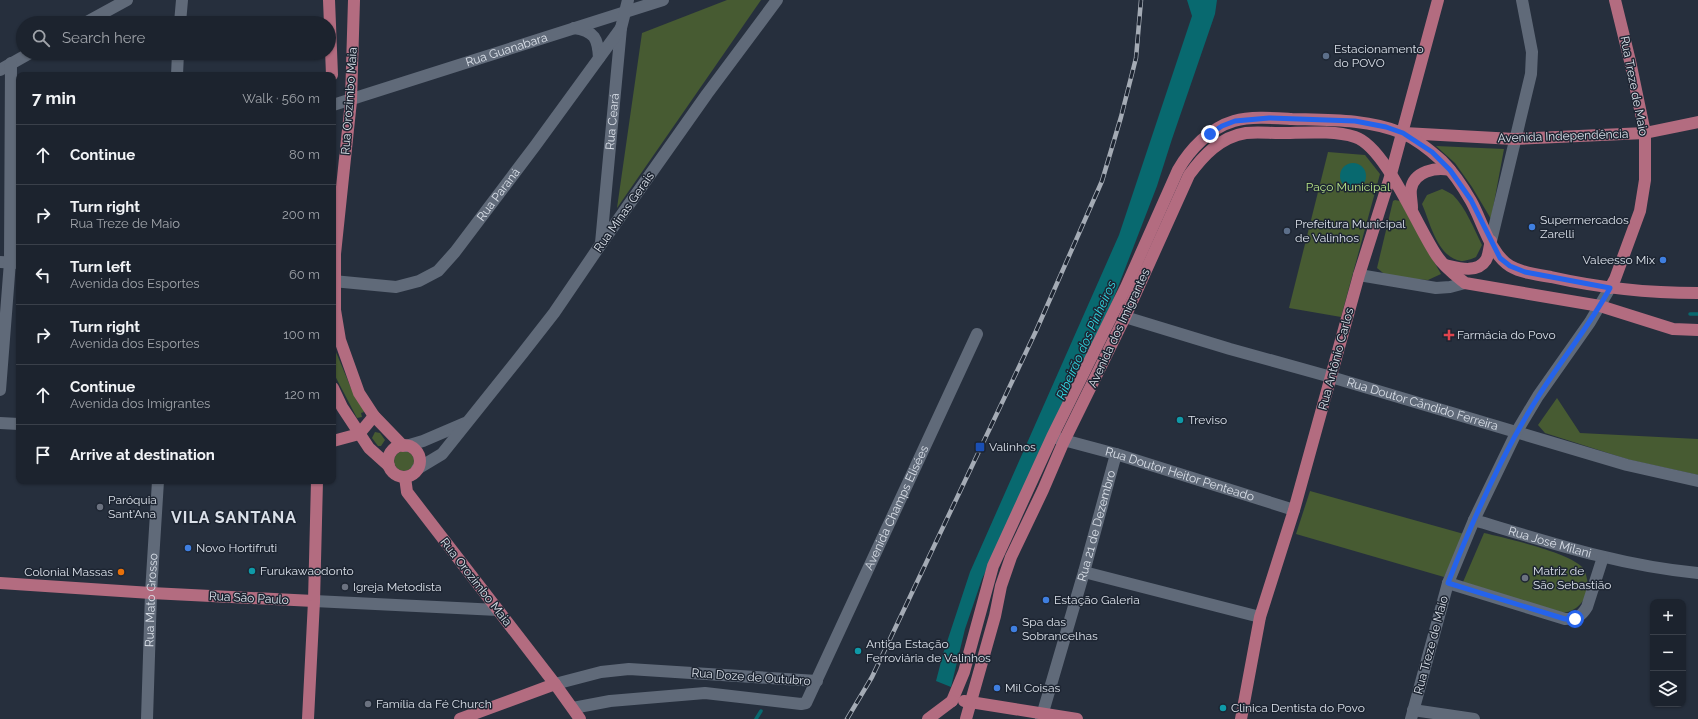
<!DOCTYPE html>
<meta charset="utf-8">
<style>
:root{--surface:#1c232e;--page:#252b36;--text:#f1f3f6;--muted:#a0a4aa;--line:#3a404a}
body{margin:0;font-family:Raleway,sans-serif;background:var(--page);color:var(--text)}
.controls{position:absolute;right:12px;bottom:12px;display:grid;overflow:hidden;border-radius:8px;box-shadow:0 1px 3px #0004}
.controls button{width:36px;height:36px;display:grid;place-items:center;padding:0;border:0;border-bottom:1px solid var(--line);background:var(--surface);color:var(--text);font:20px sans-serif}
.stop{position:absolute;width:12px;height:12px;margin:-9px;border:3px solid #2563eb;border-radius:50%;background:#fff}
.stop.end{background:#2563eb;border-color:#fff;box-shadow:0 1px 4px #0008}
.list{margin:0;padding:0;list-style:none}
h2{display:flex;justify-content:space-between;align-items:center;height:52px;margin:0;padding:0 16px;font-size:17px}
h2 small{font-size:13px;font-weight:400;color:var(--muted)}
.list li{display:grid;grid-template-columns:26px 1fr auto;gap:12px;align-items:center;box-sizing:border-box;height:60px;padding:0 16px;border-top:1px solid var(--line)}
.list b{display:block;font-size:15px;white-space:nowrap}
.list p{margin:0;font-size:13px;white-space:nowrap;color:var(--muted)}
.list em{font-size:13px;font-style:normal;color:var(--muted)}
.icon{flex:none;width:22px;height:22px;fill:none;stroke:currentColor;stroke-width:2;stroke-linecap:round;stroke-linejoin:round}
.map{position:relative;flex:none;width:1698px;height:719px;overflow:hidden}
.search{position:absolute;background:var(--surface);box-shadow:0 1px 3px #0004;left:16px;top:16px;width:320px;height:44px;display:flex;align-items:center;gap:10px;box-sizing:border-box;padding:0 14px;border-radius:22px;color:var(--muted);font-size:15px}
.panel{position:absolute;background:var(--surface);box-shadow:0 1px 3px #0004;left:16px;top:72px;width:320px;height:412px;border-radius:8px}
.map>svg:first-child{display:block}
.green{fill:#475b32}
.water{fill:#08696f}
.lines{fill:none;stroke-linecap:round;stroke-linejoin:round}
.stream{stroke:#08696f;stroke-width:3.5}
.minor{stroke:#606a79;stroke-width:12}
.major{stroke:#b36c80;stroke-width:12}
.rail-casing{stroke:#a4abb5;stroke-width:4.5}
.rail{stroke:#1d2532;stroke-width:3;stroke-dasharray:9;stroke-linecap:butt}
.route{stroke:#2563eb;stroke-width:5}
.service-dot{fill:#5c6f8a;stroke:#1d2532;stroke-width:1.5}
.shop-dot{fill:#3f7fe0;stroke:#1d2532;stroke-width:1.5}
.health-dot{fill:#e0444e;stroke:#1d2532;stroke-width:1.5}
.culture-dot{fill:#0f9aa8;stroke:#1d2532;stroke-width:1.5}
.transit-dot{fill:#1a4fb4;stroke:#1d2532;stroke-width:1.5}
.worship-dot{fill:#6b7280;stroke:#1d2532;stroke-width:1.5}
.food-dot{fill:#e8710a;stroke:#1d2532;stroke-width:1.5}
.labels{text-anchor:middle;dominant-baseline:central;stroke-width:3;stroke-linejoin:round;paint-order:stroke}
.poi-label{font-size:12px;fill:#dae0e9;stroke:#1d2532;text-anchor:start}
.street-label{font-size:12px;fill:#dae0e9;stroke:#1d2532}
.park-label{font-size:12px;fill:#b8e588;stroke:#1d2532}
.water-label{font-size:13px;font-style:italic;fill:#30d7e2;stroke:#1d2532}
.district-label{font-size:16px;font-weight:bold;letter-spacing:1px;fill:#dae0e9;stroke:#1d2532}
</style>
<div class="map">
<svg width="1698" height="719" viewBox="0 0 1698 719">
<rect width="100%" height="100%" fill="#262f3d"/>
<g class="green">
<path d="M727,0h34l-144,208 25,-175z"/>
<path d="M1436,146l68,3 -13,70 -19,-32 -17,-24z"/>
<path d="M1328,152l37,3 15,19 -39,143 -52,-9z"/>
<path d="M1442,189c4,2 8,4 11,6 13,13 21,34 29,50l-6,12c-4,2 -11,4 -15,4 -24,-4 -31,-39 -39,-57l5,-9z"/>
<path d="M1395,200l5,1 41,73 -13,6 -40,-3 -11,-9 16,-67z"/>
<path d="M333,345l18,43 12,20 1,4 -3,1 1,4 -5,1 -24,-46z"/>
<path d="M1557,398l23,35 118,6v36l-68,-15 -85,-27 -7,-8z"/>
<path d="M375,432l5,1 5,7 -4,6h-3l-6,-8z"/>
<circle cx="404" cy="461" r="10"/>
<path d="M1310,491l154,43 -20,43 -148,-43z"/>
<path d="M1484,533c22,5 82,19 97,33 6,5 7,19 8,26 -8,12 -13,20 -28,21l-98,-31z"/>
</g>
<g class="water">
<path d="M1187,0h30l-2,14 -43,125 -15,47 -44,114 -131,279 -17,50 -14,58 -15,-6 7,-27 27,-82 149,-337 73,-219z"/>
<circle cx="1353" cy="176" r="13"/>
</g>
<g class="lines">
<g class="stream">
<path d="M1690,314h8"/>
<path d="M756,719l5,-8"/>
</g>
<g class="minor">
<path d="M85,23l42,-23"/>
<path d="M180,23l2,-23"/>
<path d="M574,28c21,3 24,11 25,30"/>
<path d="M0,70l30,-17"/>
<path d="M177,75l1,-22"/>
<path id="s1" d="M333,105l330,-105"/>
<path d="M1491,241l40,-167 1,-22 -10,-52"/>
<path id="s2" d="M601,243l20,-215 7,-28"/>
<path d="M0,262l19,1"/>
<path d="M1359,275l77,13 14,-1 15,-4"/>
<path id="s3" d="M333,281l63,6 23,-6 19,-10 17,-19 80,-106 86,-118"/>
<path id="s4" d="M1125,317l105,32 101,28 296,88 71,16"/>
<path d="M0,390l10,-128 1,-199"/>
<path d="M0,423l19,1"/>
<path id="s5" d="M1056,438l60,16 178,56"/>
<path d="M406,446l17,-5 42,-18"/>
<path d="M417,469l25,-15 80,-100 32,-41 47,-69 106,-150 70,-94"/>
<path id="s6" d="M1474,520c74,22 147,46 224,53"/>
<path d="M1084,572l176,45"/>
<path d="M1448,583l117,36c11,0 16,-2 22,-12l16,-50"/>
<path d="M314,601l184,9"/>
<path d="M555,684l46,-12 28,-3 188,12"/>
<path id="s7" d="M573,708l37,-7 95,-8 96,11 5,-1 171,-369"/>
<path d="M1413,710l61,9"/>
<path id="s8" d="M147,719l4,-126 7,-112"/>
<path id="s9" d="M1041,719l43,-147 32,-118"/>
<path d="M1411,719l37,-136 26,-63 43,-89 21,-35 52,-74 20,-34"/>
</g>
<g class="major">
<path d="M329,0l3,75"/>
<path d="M354,0l-3,101 -16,153v56l5,30 19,53 15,23 29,30"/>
<path d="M1404,133l110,6 131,-6 53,-11"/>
<path d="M1412,208c0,-6 -2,-14 -1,-19 3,-18 25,-22 39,-19"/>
<path d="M1445,265c13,3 32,9 41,-5 3,-5 3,-13 5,-19"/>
<path d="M1610,288l5,-9 25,-68 5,-31v-47l-15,-72 -15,-61"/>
<path d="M333,388l9,19 27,41 20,18"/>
<path d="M359,434l15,-18"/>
<path d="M333,441l26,-7"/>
<circle cx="404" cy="461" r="16"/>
<path d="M405,477l2,15 148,192 25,35"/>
<path d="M0,583l151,10 163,8"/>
<path d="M952,701l12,-29 29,-106 59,-129 74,-150 52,-117c12,-21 32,-42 56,-49 17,-5 41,-3 58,-2 37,1 76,0 110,14 14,6 29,18 40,28 11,11 21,26 29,40 11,19 19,53 39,65 12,7 28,9 41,11 49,11 97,16 147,16"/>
<path d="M964,701l113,18"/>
<path d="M308,719l6,-118 3,-120"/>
<path d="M460,719l95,-35"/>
<path d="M928,719l24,-18"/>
<path d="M966,719l29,-103 6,-30 10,-29 32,-67 21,-49 61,-124 64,-142c14,-19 31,-38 57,-42 11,-1 23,0 33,0 23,0 54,-3 76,4 31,10 63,92 82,119 7,11 18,19 28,27l135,23 73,23 25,1"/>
<path d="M1241,719l19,-102 34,-107 65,-235 32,-101 47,-174"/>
</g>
<defs>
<path id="rail" d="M847,719l25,-42 164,-346 66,-150 19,-64 15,-59 5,-58"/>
</defs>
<use href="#rail" class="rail-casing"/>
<use href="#rail" class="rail"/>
</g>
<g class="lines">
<path class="route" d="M1210,134l12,-8 13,-5 34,-3 86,3 31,6 17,6 29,19 18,18 21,30 29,58 10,8 15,6 85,16c-21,39 -49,72 -72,109 -37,58 -65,122 -90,186l117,36h10"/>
</g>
<g class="service-dot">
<circle cx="1326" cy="56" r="4"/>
<circle cx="1287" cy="231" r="4"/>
</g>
<g class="shop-dot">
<circle cx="1532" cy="227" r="4"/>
<circle cx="1663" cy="260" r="4"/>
<circle cx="188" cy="548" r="4"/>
<circle cx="1046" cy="600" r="4"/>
<circle cx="1014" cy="629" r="4"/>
<circle cx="997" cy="688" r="4"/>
</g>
<path class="health-dot" d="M1447 329h4v4h4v4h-4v4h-4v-4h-4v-4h4z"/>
<g class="culture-dot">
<circle cx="1180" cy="420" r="4"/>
<circle cx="252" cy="571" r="4"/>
<circle cx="858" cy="651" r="4"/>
<circle cx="1223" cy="708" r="4"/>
</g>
<rect class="transit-dot" x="975" y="442" width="10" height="10" rx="2"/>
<g class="worship-dot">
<circle cx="100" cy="507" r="4"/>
<circle cx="1525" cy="578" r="4"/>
<circle cx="345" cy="587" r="4"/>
<circle cx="368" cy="704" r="4"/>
</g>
<circle class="food-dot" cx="121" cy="572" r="4"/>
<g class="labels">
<g class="poi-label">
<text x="1334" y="49">Estacionamento<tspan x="1334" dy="14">do POVO</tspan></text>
<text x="1540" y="220">Supermercados<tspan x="1540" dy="14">Zarelli</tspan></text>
<text x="1295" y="224">Prefeitura Municipal<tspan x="1295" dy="14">de Valinhos</tspan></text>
<text x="1655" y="260" text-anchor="end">Valeesso Mix</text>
<text x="1457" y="335">Farmácia do Povo</text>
<text x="1188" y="420">Treviso</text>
<text x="989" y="447">Valinhos</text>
<text x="108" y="500">Paróquia<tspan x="108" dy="14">Sant'Ana</tspan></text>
<text x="196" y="548">Novo Hortifruti</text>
<text x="260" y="571">Furukawaodonto</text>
<text x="1533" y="571">Matriz de<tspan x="1533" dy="14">São Sebastião</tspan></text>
<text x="113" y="572" text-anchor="end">Colonial Massas</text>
<text x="353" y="587">Igreja Metodista</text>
<text x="1054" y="600">Estação Galeria</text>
<text x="1022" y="622">Spa das<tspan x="1022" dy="14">Sobrancelhas</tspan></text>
<text x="866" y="644">Antiga Estação<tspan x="866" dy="14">Ferroviária de Valinhos</tspan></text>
<text x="1005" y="688">Mil Coisas</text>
<text x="376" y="704">Família da Fé Church</text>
<text x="1231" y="708">Clinica Dentista do Povo</text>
</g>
<g class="street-label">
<text stroke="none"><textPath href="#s1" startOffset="182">Rua Guanabara</textPath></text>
<text transform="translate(1634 86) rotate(79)">Rua Treze de Maio</text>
<text transform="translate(349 101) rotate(-86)">Rua Orozimbo Maia</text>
<text stroke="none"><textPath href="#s2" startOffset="122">Rua Ceará</textPath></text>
<text transform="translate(1563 136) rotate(-2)">Avenida Independência</text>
<text stroke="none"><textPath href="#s3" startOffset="206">Rua Paraná</textPath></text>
<text transform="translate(624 212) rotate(-55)">Rua Minas Gerais</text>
<text transform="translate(1119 328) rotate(-65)">Avenida dos Imigrantes</text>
<text transform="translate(1336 359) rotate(-75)">Rua Antônio Carlos</text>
<text stroke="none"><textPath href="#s4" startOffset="310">Rua Doutor Cândido Ferreira</textPath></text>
<text stroke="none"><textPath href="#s5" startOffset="129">Rua Doutor Heitor Penteado</textPath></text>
<text stroke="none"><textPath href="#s7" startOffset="450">Avenida Champs Elisées</textPath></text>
<text stroke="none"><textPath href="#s9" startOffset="201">Rua 21 de Dezembro</textPath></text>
<text stroke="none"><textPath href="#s6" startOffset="79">Rua José Milani</textPath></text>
<text transform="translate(476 582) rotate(52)">Rua Orozimbo Maia</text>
<text transform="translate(249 598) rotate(3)">Rua São Paulo</text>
<text stroke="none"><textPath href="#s8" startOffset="119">Rua Mato Grosso</textPath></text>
<text transform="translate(1431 645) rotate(-75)">Rua Treze de Maio</text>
<text transform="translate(751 677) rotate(4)">Rua Doze de Outubro</text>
</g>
<g class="park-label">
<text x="1348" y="187">Paço Municipal</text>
</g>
<g class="water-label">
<text transform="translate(1086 340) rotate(-66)">Ribeirão dos Pinheiros</text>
</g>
<g class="district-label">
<text x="234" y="517">VILA SANTANA</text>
</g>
</g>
</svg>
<div class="controls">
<button>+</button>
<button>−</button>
<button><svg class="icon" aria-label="layers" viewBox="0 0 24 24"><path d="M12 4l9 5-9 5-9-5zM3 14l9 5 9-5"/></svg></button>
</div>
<div class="stop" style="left:1575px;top:619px"></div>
<div class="stop end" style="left:1210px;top:134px"></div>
<div class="search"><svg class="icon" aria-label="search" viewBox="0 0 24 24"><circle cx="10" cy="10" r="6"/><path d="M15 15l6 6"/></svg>Search here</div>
<section class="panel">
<h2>7 min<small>Walk · 560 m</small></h2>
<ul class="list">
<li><svg class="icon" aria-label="ahead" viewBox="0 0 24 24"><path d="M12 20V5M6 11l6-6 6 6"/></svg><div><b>Continue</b></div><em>80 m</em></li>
<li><svg class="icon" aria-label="right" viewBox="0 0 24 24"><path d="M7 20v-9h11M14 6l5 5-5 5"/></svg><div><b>Turn right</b><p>Rua Treze de Maio</p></div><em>200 m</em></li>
<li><svg class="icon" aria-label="left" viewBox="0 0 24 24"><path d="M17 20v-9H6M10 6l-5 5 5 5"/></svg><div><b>Turn left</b><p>Avenida dos Esportes</p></div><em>60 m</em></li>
<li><svg class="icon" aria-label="right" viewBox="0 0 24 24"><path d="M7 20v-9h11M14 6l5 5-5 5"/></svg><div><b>Turn right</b><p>Avenida dos Esportes</p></div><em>100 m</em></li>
<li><svg class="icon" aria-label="ahead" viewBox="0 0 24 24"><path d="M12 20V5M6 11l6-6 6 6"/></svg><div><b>Continue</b><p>Avenida dos Imigrantes</p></div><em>120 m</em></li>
<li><svg class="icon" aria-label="arrive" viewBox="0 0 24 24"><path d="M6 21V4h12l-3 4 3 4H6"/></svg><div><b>Arrive at destination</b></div></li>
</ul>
</section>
</div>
